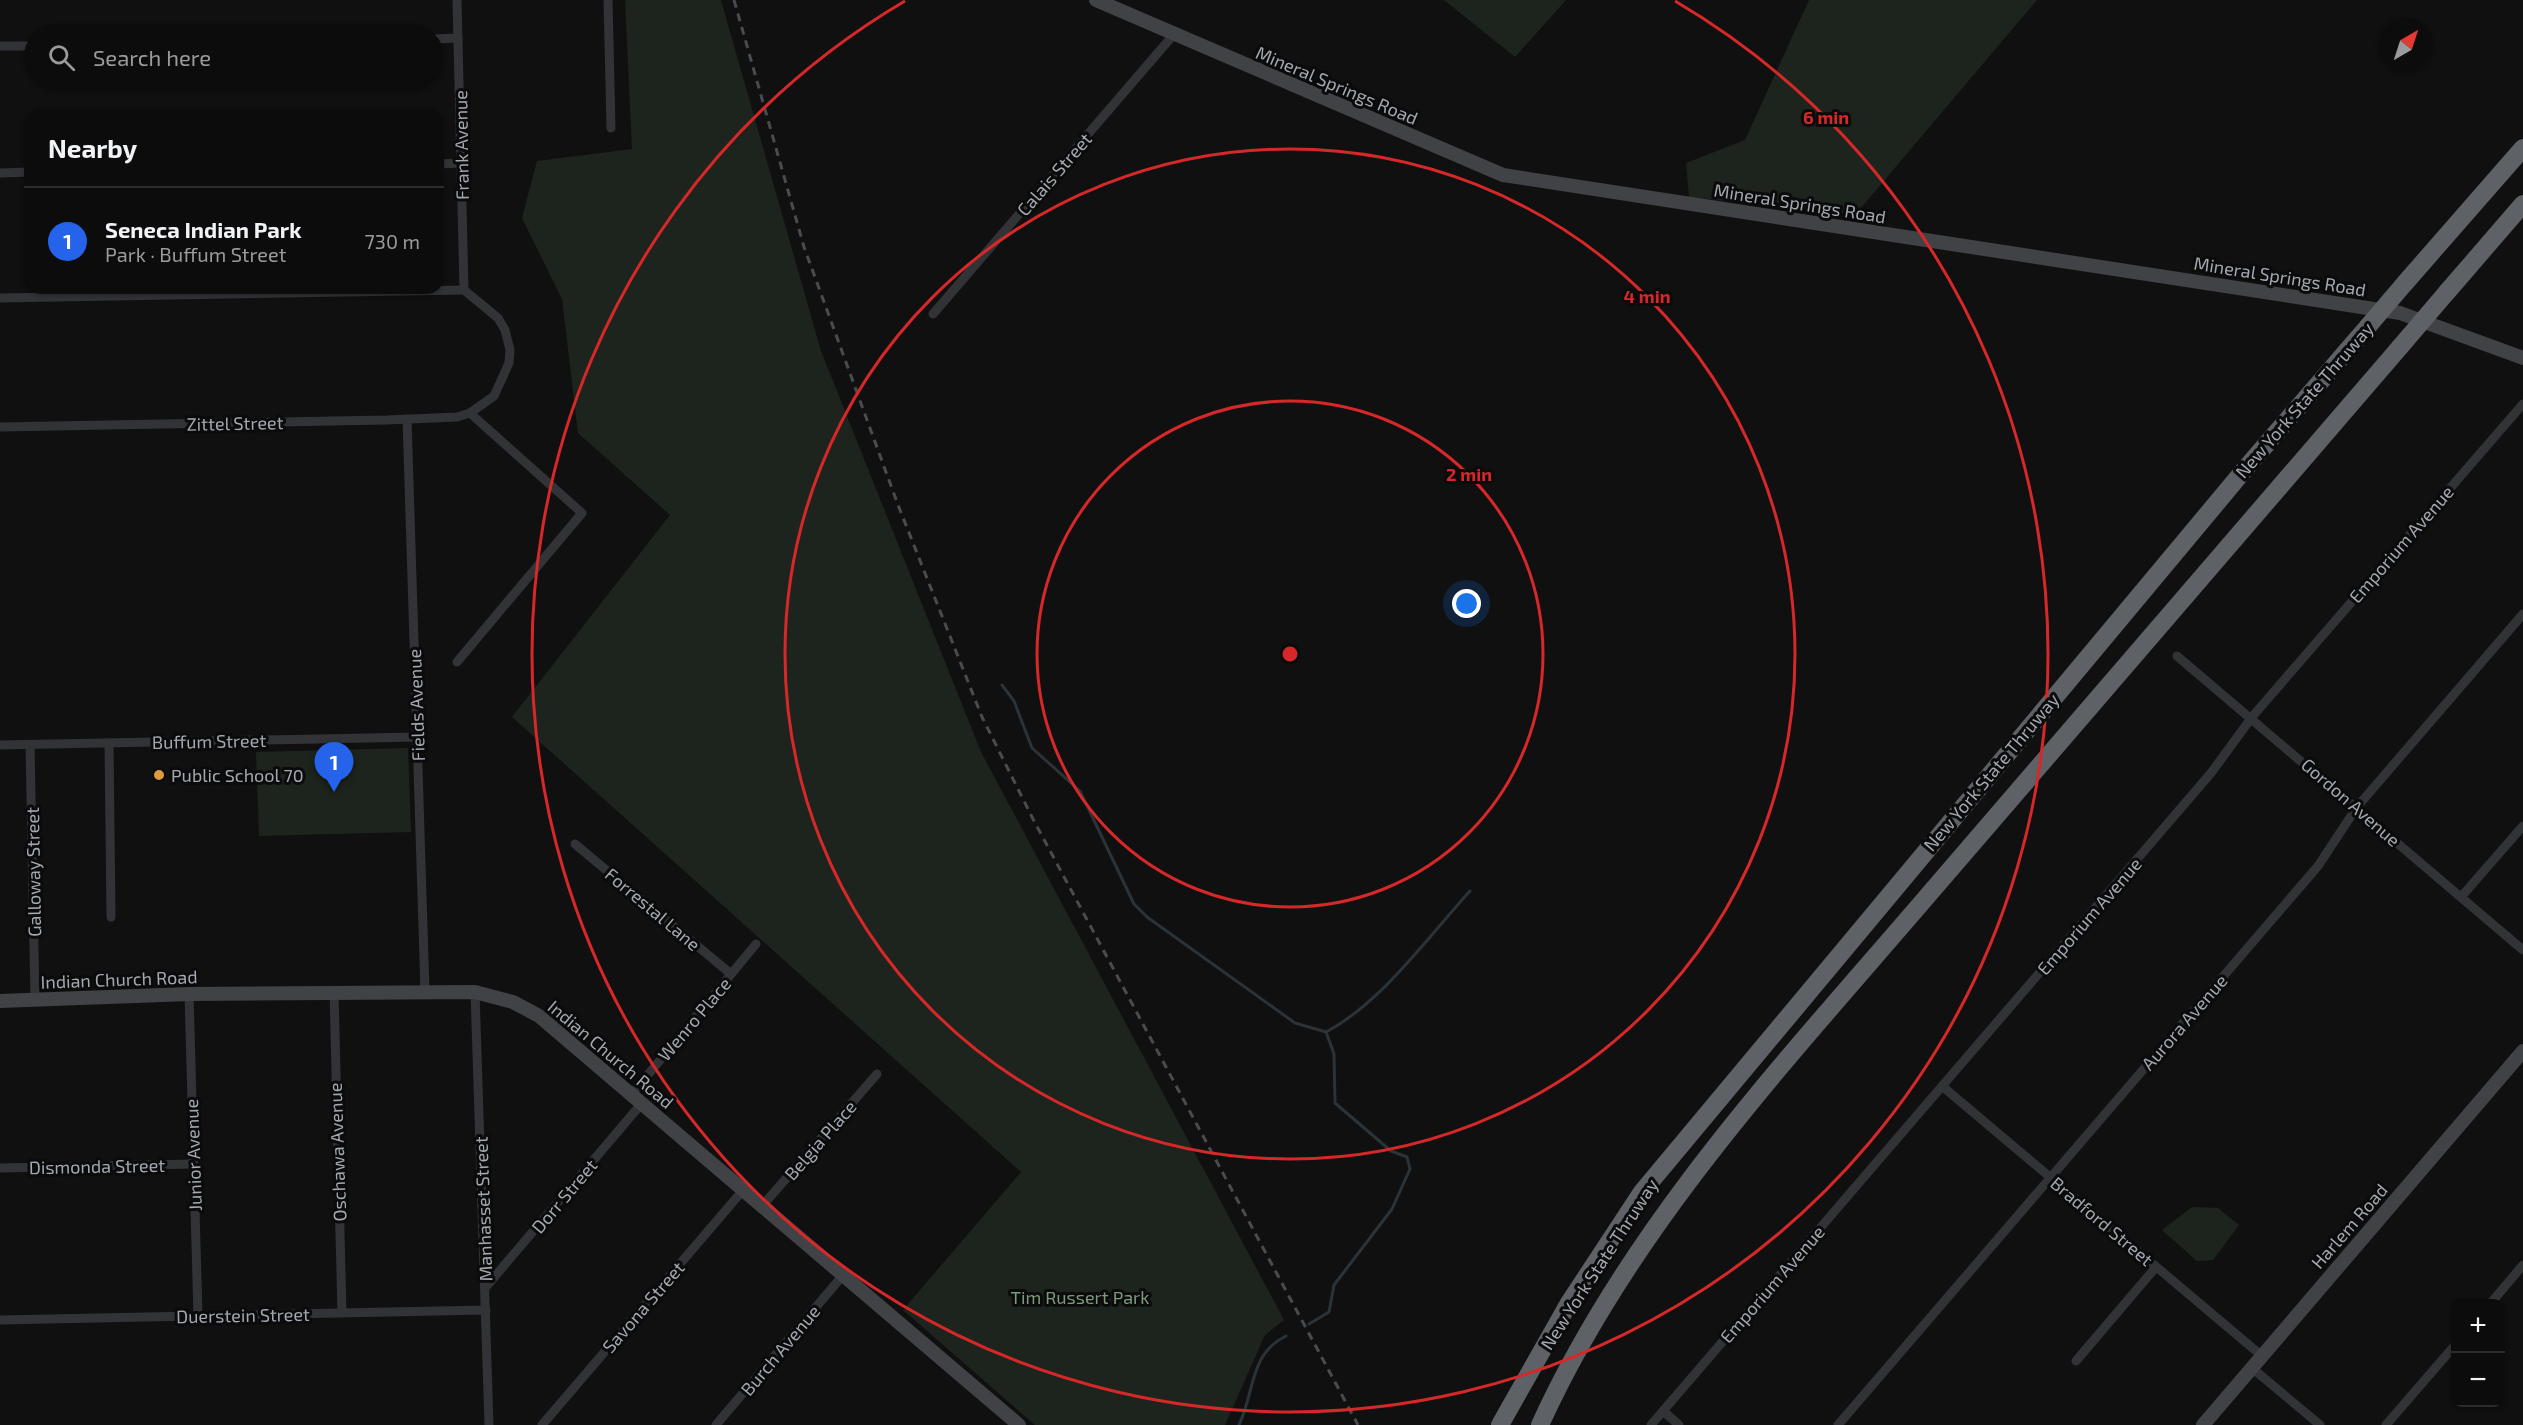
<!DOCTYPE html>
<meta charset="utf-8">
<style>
:root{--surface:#0c0c0d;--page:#151516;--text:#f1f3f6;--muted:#9a9b9d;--line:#2c2c2e;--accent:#2563eb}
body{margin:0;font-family:"Exo 2",sans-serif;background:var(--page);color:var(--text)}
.controls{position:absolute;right:18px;bottom:18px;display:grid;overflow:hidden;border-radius:12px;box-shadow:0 2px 4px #0004}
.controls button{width:54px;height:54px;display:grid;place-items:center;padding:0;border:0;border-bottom:2px solid var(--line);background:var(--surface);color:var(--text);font:30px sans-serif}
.compass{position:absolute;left:2379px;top:18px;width:54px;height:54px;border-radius:50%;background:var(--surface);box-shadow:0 2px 4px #0004;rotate:39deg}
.you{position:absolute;left:1467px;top:604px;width:21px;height:21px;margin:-15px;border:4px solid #fff;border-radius:50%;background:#1a73e8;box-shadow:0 0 0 9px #1a73e833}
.badge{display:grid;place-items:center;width:39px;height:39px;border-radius:50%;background:var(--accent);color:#fff;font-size:20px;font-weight:700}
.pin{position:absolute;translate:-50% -50px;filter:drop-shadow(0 2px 3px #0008)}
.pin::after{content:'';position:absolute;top:32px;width:21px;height:18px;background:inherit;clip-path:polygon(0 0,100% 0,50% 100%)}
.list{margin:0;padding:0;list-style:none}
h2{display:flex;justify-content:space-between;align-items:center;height:78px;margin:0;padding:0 24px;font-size:26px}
h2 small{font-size:20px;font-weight:400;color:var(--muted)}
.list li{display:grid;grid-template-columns:39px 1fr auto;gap:18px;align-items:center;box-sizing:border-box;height:108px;padding:0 24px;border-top:2px solid var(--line)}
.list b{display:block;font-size:22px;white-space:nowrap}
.list p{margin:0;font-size:20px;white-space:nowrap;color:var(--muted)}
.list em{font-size:20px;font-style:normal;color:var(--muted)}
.icon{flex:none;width:33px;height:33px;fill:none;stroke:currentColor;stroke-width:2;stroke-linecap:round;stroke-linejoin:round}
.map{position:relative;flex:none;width:2523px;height:1425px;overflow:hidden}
.search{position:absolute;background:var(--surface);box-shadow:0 2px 4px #0004;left:24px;top:24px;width:420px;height:66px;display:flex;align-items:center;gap:15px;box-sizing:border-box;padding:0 21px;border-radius:33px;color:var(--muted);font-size:22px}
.panel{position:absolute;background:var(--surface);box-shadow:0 2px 4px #0004;left:24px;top:108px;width:420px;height:186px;border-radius:18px}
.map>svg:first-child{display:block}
.green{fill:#1d241d}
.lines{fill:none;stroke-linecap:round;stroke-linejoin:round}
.stream{stroke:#2b3338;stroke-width:3}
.street{stroke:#323336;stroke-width:9}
.secondary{stroke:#404246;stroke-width:14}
.highway{stroke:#5e6166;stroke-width:18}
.rail{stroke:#494b4f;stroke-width:3;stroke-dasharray:8 6;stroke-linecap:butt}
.highway-bridge{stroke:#5e6166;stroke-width:18}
.ring{fill:none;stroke:#d62828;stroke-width:3}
.poi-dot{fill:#dd9b3d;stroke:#0b0b0c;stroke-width:2}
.labels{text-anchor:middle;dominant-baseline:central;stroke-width:6;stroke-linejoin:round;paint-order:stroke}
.street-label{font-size:18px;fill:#a3a8b1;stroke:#0b0b0c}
.poi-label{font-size:18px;fill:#a3a8b1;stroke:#0b0b0c;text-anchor:start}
.park-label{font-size:18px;fill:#7c9a7c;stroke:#0b0b0c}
.centre{fill:#d62828;stroke:#0b0b0c;stroke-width:3}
.ring-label{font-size:18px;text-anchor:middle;font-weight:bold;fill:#d62828;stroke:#0b0b0c;stroke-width:6;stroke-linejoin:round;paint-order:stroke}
</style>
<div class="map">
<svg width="2523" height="1425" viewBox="0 0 2523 1425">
<rect width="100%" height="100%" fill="#101011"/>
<g class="green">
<path d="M625,0h96l100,351 160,401 303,568 -19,15 -40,90h-190l-132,-115 118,-138 -509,-455 158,-202 -92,-82 -16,-134 -40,-81 15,-57 95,-12z"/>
<path d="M1444,0h122l-51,57z"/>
<path d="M1809,0h228l-182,215 -166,-18 -3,-34 59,-23z"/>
<path d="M408,748l3,84 -152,4 -3,-84z"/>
<path d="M2192,1207l26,1 21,17 -26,35 -16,1 -35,-31z"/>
</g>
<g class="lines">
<g class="stream">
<path d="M1002,685l12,16 18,47 48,43 54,113 13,13 148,106 31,9c55,-29 102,-95 144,-141"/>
<path d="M1309,1324l20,-12 5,-27 58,-76 18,-40 -3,-12 -16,-6 -56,-48 -1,-49 -8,-22"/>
<path d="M1239,1425c16,-33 10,-71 47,-89"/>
</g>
<g class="street">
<path d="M457,0l7,290"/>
<path d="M608,0l3,128"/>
<path d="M434,39l24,-1"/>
<path d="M0,46h34"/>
<path d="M438,164l24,-1"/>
<path d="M0,173l30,-1"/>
<path d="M0,298l464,-8"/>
<path d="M933,314l242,-281"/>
<path d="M407,419l18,572"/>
<path d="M0,427l386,-7 71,-3 13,-4 24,-17 15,-33 1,-13 -5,-20 -7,-12 -34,-28"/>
<path d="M2177,656l346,294"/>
<path d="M457,662l125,-149 -112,-100"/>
<path d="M109,743l2,174"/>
<path d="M0,745l418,-8"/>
<path d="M30,745l5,255"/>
<path d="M575,844l156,130"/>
<path d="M2461,897l62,-71"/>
<path d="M334,992l8,321"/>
<path d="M475,992l14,433"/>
<path d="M189,994l9,322"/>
<path d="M1942,1086l320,270"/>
<path d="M632,1094l124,-150"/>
<path d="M0,1168l193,-4"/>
<path d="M763,1205l114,-131"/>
<path d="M485,1288l157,-185"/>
<path d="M2490,1304l33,-39"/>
<path d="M0,1320l486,-10"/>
<path d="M2076,1361l80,-94"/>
<path d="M2252,1368l68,57"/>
<path d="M1663,1411l16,14"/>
<path d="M542,1425l202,-236"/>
<path d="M716,1425l128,-151"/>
<path d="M1651,1425l560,-652 41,-56 271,-313"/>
<path d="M1838,1425l480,-559 39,-59 166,-193"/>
<path d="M2386,1425l70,-81"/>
</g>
<g class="secondary">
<path d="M1096,0l407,175 897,138 123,45"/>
<path d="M0,1001l189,-7 286,-2 38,10 26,14 480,409"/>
<path d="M2203,1425l320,-374"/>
</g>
<g class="highway">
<path d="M2405,283l118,-135"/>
<path d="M2447,292l76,-88"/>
<path d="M1500,1425l69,-122 73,-111 603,-723 113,-131"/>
<path d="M1540,1425c90,-198 244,-362 384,-525 159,-185 318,-369 476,-553"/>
</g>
<path class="rail" d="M734,0l70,247 94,258 84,212 51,102 325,606"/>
<g class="highway-bridge">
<path d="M2358,338l47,-55"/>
<path d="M2400,347l47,-55"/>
</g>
</g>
<g class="ring">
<circle cx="1290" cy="654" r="253"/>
<circle cx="1290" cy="654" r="505"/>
<path d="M1675 1A758 758 0 1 1 905 1"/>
</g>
<circle class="poi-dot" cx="159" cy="775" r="6"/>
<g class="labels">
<g class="street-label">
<text transform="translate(1337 85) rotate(23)">Mineral Springs Road</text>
<text transform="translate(461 145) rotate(-91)">Frank Avenue</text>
<text transform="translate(1054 174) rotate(-49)">Calais Street</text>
<text transform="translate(1800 203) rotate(9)">Mineral Springs Road</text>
<text transform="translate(2280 276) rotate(9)">Mineral Springs Road</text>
<text transform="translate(2304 400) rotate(-49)">New York State Thruway</text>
<text transform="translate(235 423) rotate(-1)">Zittel Street</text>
<text transform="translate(2401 544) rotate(-49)">Emporium Avenue</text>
<text transform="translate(416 705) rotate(-92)">Fields Avenue</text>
<text transform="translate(209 741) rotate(-1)">Buffum Street</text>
<text transform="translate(1991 772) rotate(-50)">New York State Thruway</text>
<text transform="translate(2351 802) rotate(41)">Gordon Avenue</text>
<text transform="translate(33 872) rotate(-91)">Galloway Street</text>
<text transform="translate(653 909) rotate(40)">Forrestal Lane</text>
<text transform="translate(2089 916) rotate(-49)">Emporium Avenue</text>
<text transform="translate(119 979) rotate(-2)">Indian Church Road</text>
<text transform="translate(694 1019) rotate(-50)">Wenro Place</text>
<text transform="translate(2184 1022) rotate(-49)">Aurora Avenue</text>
<text transform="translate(611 1054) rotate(40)">Indian Church Road</text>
<text transform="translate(820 1140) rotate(-49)">Belgia Place</text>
<text transform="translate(337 1152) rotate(-92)">Oschawa Avenue</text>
<text transform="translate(193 1155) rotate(-92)">Junior Avenue</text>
<text transform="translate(97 1166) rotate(-1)">Dismonda Street</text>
<text transform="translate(564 1196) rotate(-50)">Dorr Street</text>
<text transform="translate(483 1209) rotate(-92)">Manhasset Street</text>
<text transform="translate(2102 1221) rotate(40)">Bradford Street</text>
<text transform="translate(2349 1226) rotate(-49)">Harlem Road</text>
<text transform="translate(1599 1264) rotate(-57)">New York State Thruway</text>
<text transform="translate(1772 1284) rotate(-49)">Emporium Avenue</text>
<text transform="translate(643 1307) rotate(-49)">Savona Street</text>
<text transform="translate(243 1315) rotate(-1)">Duerstein Street</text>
<text transform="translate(780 1350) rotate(-50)">Burch Avenue</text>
</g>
<g class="poi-label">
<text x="171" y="775">Public School 70</text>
</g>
<g class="park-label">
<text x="1080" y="1297">Tim Russert Park</text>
</g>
</g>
<circle cx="1290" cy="654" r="9" class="centre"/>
<g class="ring-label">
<text x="1826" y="124">6 min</text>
<text x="1647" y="303">4 min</text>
<text x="1469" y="481">2 min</text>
</g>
</svg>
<div class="controls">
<button>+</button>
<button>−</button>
</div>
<svg class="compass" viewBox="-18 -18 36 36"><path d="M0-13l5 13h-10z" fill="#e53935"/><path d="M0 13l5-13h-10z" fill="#9a9b9d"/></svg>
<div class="you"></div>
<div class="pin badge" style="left:334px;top:792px">1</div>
<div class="search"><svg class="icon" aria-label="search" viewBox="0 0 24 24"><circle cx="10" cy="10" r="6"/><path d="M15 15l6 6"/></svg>Search here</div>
<section class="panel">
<h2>Nearby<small></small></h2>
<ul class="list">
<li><span class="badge">1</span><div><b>Seneca Indian Park</b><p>Park · Buffum Street</p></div><em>730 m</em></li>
</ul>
</section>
</div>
